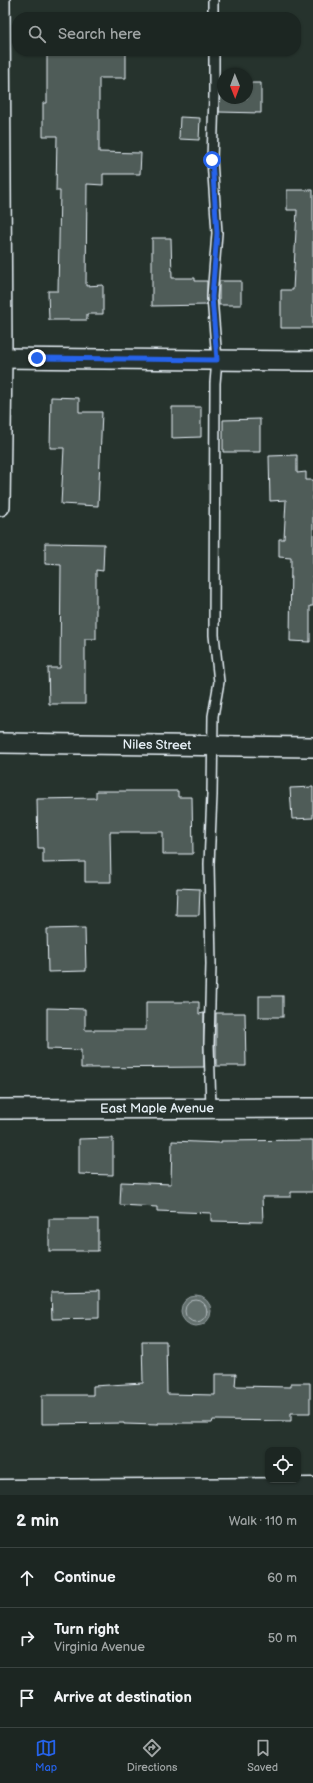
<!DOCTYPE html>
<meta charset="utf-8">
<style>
:root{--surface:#1c2622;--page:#29322f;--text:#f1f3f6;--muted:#a0a5a5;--line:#3a4340;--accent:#2563eb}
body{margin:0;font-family:"Balsamiq Sans",sans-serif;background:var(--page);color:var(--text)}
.controls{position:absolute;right:12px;bottom:12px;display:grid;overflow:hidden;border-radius:8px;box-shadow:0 1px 3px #0004}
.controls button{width:36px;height:36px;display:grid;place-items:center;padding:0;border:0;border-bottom:1px solid var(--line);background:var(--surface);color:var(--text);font:20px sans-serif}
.compass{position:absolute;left:217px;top:68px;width:36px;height:36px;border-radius:50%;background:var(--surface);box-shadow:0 1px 3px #0004;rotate:179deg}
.stop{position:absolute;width:12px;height:12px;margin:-9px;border:3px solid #2563eb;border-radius:50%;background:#fff}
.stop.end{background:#2563eb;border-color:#fff;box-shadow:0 1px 4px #0008}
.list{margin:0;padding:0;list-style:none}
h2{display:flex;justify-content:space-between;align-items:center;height:52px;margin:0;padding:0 16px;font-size:17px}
h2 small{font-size:13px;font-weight:400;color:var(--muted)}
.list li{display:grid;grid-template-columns:26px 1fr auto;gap:12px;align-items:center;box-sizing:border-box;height:60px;padding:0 16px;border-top:1px solid var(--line)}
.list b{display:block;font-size:15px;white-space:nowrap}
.list p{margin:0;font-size:13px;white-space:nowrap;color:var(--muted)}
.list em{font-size:13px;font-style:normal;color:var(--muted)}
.icon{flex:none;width:22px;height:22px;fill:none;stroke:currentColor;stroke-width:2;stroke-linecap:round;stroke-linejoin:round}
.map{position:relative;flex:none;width:313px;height:1495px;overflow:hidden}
.search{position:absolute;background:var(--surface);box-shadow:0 1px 3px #0004;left:12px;right:12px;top:12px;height:44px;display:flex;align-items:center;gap:10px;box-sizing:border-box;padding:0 14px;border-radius:16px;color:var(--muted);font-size:15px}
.sheet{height:232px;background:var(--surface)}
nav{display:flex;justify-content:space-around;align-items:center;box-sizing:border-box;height:56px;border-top:1px solid var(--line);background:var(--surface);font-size:11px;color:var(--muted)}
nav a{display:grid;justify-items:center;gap:2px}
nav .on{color:var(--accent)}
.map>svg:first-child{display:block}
.water{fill:#636f6d;stroke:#98a3a5}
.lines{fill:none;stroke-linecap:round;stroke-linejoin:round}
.shore{stroke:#b3bdc0;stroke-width:1}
.building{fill:#505c59;stroke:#e8f1f8}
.service-casing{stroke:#e8f1f8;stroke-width:12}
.minor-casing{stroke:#e8f1f8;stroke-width:22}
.tertiary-casing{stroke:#e8f1f8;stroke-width:25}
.service{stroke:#26332d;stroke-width:9}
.minor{stroke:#26332d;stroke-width:19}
.tertiary{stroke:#26332d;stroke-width:22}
.route{stroke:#2563eb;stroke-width:5}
.labels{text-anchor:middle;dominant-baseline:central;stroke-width:3;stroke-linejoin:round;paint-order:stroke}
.street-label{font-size:13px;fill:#e8f1f8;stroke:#26332d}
</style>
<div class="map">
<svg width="313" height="1495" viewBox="0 0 313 1495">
<rect width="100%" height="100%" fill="#26332d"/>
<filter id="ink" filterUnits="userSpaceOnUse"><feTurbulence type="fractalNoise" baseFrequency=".025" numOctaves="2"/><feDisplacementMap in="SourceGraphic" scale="8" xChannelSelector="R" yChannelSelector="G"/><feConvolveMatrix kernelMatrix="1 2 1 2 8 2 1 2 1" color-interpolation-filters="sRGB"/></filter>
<g filter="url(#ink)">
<circle class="water" cx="196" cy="1311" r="15"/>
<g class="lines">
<circle class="shore" cx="196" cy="1311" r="11"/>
</g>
<g class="building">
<path d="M47,51h79v27h-27v74l42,1 -1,21h-37v11l-16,-1 -1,102 17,-1v29h-16v6h-38l-1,-29h10l2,-100h-4l1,-55h-14v-33h4z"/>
<path d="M220,83h3v15h24v-15h14v30l-42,-1z"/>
<path d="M180,117l20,1 -1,22 -20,-1z"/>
<path d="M287,190h26v138h-32v-38h12l4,-80h-10z"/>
<path d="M152,238h19l1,40h23v3h12v24l-55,1z"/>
<rect x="219" y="281" width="22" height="24"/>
<path d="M51,397l28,1v14h23l-4,94 -37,-2 3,-56h-14z"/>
<path d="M172,407h29v30l-29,1z"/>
<path d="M260,419v33h-37v-32z"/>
<path d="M297,455v18l9,-1v8h7v126h-3v36l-20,-1 1,-83 -12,-1v-18h5l2,-39 -16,1 -1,-45z"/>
<path d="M45,543l59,1 -1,27 -7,-1v69h-11v65h-36l-1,-36h12l1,-103 -16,-1z"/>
<path d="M313,787v31l-21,1 -2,-31z"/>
<path d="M96,791h82v6h14l1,57h-30v-22h-53l1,50h-26v-20l-42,1v-15h-5l-1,-49 59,-1z"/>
<path d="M177,888l23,1 -1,26h-23z"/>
<path d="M85,928l1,43 -38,1 -1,-43z"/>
<rect x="259" y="996" width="24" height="21"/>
<path d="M146,1002h53v12l5,-1v54l-123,1v-18l-34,-1v-41l38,1v21h61z"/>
<path d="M216,1013h29l1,53h-30z"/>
<path d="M113,1138v37l-34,-1v-35z"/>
<path d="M313,1140v52h-22v5h-29l1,25 -52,-1v-8l-54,-2v-4l-37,-2 1,-23 50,2 1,-43 49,2v-2z"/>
<rect x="49" y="1219" width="49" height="32"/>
<path d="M99,1291v27l-47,1 -1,-27z"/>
<path d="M142,1341h24l1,53 48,1v-21h21l-1,12 56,1v-4h19v30h-19v8l-78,-1 -1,3h-54v2l-34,-1v-1l-82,1v-29h51v-9l50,-3z"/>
</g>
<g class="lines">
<defs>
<g id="service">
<path d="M213,0v17"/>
<path d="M211,1108l-2,-64 2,-80 -2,-100 3,-69 1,-79 6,-34 -5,-47 1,-252 2,-23 -5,-63 5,-64 -5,-73 2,-64v-45"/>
</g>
<g id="minor">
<path d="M0,358l313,3"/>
<path d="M0,506l2,-148 -2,-358"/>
<path id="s1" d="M0,743l313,4"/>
<path id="s2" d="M0,1109l313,-1"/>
</g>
<path id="tertiary" d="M0,1491l313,-2"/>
</defs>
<use href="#service" class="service-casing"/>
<use href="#minor" class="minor-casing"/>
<use href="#tertiary" class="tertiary-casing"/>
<use href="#service" class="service"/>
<use href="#minor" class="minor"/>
<use href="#tertiary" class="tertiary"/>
</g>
</g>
<g class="lines" filter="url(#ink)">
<path class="route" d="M37,358l180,2 -5,-63 5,-64 -5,-73"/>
</g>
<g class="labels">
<g class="street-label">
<text stroke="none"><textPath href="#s1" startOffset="157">Niles Street</textPath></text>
<text stroke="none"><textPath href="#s2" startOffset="157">East Maple Avenue</textPath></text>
</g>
</g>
</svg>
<div class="controls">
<button><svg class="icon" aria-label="locate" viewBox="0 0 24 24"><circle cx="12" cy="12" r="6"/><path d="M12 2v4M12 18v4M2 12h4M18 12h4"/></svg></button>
</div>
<svg class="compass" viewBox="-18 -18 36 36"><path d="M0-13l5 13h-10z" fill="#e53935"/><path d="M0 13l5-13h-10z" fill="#a0a5a5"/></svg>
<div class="stop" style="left:212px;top:160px"></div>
<div class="stop end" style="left:37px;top:358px"></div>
<div class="search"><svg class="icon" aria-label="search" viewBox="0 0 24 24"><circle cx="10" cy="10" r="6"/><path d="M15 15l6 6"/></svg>Search here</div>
</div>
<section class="sheet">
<h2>2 min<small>Walk · 110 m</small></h2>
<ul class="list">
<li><svg class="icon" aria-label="ahead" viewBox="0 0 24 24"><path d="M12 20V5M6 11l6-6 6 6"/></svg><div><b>Continue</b></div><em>60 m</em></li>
<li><svg class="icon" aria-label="right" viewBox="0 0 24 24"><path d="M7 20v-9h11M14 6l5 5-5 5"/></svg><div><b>Turn right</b><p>Virginia Avenue</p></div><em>50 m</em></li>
<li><svg class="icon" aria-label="arrive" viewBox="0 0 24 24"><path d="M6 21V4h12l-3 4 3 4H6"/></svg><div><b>Arrive at destination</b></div></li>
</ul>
</section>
<nav>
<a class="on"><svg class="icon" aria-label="map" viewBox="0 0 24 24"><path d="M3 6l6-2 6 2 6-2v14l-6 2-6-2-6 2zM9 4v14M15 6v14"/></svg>Map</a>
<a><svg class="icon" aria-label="directions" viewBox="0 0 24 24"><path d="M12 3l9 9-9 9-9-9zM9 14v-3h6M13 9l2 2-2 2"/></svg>Directions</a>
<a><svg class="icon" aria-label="saved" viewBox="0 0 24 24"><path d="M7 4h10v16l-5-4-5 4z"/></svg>Saved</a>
</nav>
